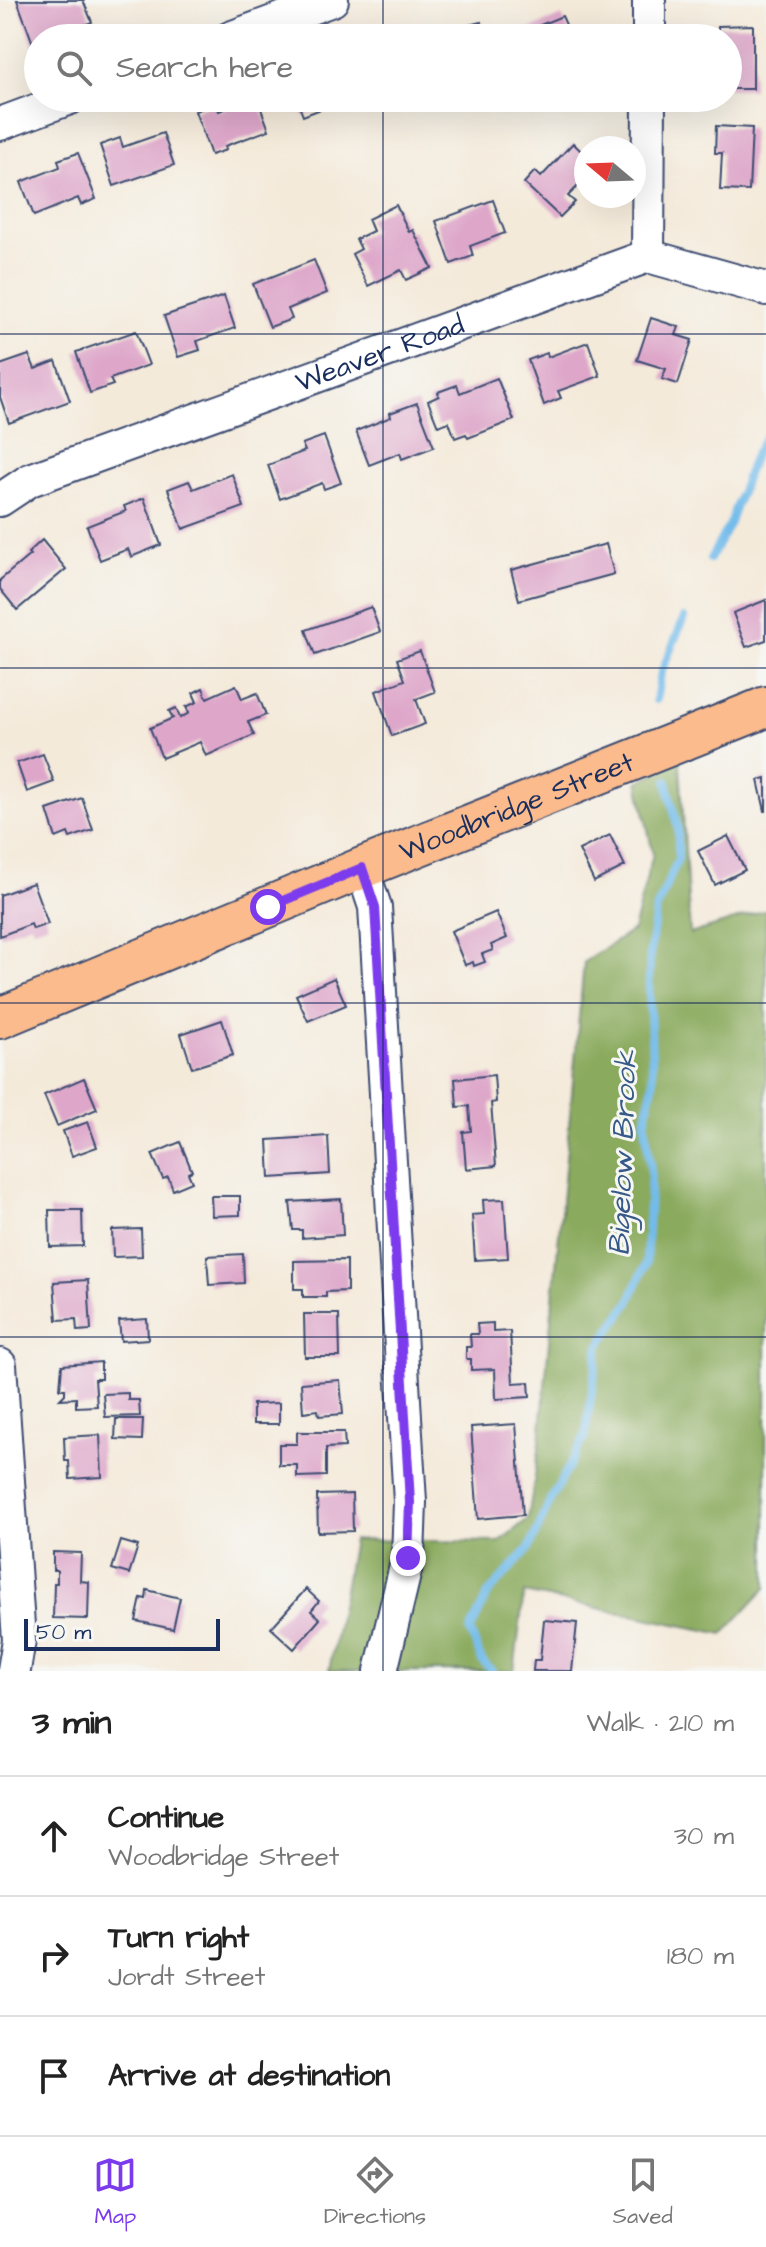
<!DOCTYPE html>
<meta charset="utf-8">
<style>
:root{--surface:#fff;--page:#f2f2f2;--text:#222;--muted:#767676;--line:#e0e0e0;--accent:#7c3aed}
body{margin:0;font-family:"Architects Daughter",sans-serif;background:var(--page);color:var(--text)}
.compass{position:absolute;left:574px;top:136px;width:72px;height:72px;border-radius:50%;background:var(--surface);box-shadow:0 8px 32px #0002;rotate:289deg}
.scale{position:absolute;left:24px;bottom:20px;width:196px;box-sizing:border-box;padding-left:8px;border:4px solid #1b2f5e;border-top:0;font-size:22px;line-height:28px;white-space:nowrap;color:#1b2f5e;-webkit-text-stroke:6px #f6f6f2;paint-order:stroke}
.stop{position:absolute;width:24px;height:24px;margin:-18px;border:6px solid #7c3aed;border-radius:50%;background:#fff}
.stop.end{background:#7c3aed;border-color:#fff;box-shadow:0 2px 8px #0008}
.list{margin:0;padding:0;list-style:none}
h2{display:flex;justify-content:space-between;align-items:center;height:104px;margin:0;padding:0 32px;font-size:34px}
h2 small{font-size:26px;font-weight:400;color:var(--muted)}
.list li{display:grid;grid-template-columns:52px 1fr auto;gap:24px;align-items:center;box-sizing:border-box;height:120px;padding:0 32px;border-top:2px solid var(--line)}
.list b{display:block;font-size:30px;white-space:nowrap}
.list p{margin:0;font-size:26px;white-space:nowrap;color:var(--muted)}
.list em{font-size:26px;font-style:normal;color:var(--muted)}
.icon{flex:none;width:44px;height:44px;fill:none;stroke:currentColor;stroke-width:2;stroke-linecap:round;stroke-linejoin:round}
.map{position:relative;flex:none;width:766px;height:1671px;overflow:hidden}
.search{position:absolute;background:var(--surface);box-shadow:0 8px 32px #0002;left:24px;right:24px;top:24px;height:88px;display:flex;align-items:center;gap:20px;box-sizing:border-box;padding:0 28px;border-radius:44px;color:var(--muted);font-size:30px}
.sheet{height:464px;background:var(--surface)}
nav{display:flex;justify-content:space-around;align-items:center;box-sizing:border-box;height:112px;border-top:2px solid var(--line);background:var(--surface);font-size:22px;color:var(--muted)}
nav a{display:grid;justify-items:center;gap:4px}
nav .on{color:var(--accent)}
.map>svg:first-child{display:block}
.forest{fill:#8aaa5d;stroke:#526c5e;stroke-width:2}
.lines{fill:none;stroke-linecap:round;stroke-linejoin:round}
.stream{stroke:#72bceb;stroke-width:8}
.building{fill:#dea7ca}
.minor-casing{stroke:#3c4b71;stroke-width:36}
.major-casing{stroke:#3c4b71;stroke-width:44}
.minor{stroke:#fff;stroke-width:32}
.major{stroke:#fbbb8c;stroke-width:40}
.route{stroke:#7c3aed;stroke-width:10}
.grid{fill:none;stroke:#1b2f5e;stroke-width:2;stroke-opacity:0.55}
.labels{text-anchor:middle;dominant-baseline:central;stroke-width:6;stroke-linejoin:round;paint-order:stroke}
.street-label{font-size:28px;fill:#1b2f5e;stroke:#f6f6f2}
.water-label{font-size:30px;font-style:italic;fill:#355988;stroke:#f6f6f2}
</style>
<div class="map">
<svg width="766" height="1671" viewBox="0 0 766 1671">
<rect width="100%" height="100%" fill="#f6f6f2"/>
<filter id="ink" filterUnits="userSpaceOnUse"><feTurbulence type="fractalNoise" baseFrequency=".0125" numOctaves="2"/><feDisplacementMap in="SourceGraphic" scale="16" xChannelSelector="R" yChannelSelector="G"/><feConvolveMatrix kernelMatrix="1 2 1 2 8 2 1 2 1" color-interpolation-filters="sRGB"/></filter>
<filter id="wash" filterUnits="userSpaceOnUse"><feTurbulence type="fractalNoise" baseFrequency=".006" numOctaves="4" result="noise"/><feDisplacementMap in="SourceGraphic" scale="32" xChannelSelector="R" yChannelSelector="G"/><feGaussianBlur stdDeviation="1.8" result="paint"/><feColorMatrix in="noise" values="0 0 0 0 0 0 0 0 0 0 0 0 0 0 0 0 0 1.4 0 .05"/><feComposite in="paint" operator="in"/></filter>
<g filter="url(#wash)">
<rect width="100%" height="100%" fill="#f4eada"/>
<path class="forest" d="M680,760l10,174 76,-24v678l-43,46 -199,-41 -10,78h-185l24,-131 146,2 29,-23 11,-68 45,-489 49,-32 20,-76 -15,-72z"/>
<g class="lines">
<g class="stream">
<path d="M710,559l19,-34 24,-67 13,-22"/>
<path d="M656,700l5,-27 23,-55"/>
<path d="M492,1671l-10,-10 -12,-30 18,-37 42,-47 21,-48 34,-62 14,-91 30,-43 17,-40 5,-92 -6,-48 8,-39 -4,-99 1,-33 6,-42 22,-51v-30l-11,-48"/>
</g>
</g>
<g id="blocks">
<g class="building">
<path d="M17,0h66l9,22 -35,14 1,2h-20v10l-3,1z"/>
<path d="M562,16l10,22h-40l-4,-8z"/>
<path d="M481,22l4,16h-35l1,-4 8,-2 1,-5z"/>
<path d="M753,25v64h-25v-51h-10v-12z"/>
<path d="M257,98l12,32 -44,16 1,4 -15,5 -16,-44 21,-8 3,8z"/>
<path d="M296,98h53l-46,18z"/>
<path d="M716,126l36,2 -3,63 -29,-1 2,-37h-7z"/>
<path d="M163,133l11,32 -60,21 -14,-41 20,-7 3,9z"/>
<path d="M573,143l13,13v22l-18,18 7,6 -15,15 -36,-34 11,-12 6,6z"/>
<path d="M78,153l18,46 -15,6 -3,-7 -44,18 -13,-34 39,-15 -2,-7z"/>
<path d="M493,200l12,33 -35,13 3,10 -22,8 -15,-43z"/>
<path d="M396,205l13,27 4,-2 19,38 -26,12 -5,-10 -33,16 -16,-32 9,-5 -5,-10 17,-8 -5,-12z"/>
<path d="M314,260l13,33 -39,16 4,10 -22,8 -17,-43z"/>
<path d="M224,296l11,32 -38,13 3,9 -22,7 -14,-41z"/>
<path d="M651,318l28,9 -3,8 16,5 -14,44 -16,-5 4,-10 -29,-9z"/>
<path d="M136,331l13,34 -39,14 3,6 -23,8 -14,-41z"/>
<path d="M588,342l12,34 -42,15 3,7 -17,7 -16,-45 19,-7 1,4z"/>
<path d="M29,355l6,14 21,-8 14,40 -61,22 -9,-26v-32z"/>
<path d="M497,378l17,42 -46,18 -2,-4 -11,4 -6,-16 -11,4 -10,-25 11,-5 -1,-4 19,-7 3,8z"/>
<path d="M417,403l17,44 -32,12 -2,-6 -31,12 -13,-34 35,-14 -1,-4z"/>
<path d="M324,436l17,47 -17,6 -2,-6 -42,16 -12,-34 37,-14 -3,-7z"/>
<path d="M232,474l12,33 -61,22 -15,-40 21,-8 4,8z"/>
<path d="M144,498l17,47 -30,12 -3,-8 -28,11 -13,-34 39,-15 -2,-5z"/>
<path d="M42,540l24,29 -49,41 -17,-21v-9l30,-25 -2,-2z"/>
<path d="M606,544l8,30 -95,26 -8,-30z"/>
<path d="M766,600v40l-20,7 -13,-34z"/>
<path d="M371,607l9,25 -65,23 -9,-25z"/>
<path d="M420,651l15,41 -19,7 9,25 -33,12 -16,-45 29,-11 -8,-21z"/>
<path d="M236,685l6,14 15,-6 9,22 -18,7 6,13 -48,21 -6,-14 -38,16 -12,-30 23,-10 -4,-7 7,-3 4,10 9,-5 -3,-6 11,-5 -4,-9 10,-5 4,10z"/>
<path d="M43,754l11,28 -27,10 -10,-29z"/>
<path d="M766,778v33h-1l-7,-31z"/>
<path d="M82,798l11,32 -23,8 -2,-5 -12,5 -9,-28z"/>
<path d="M610,835l15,31 -31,16 -15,-32z"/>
<path d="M728,836l17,34 -30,15 -17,-34z"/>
<path d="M33,883l15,41 -15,5 -2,-5 -31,12v-41z"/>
<path d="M496,912l11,26 -16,7 2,5 -11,4 3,8 -11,4 -1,-4 -8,3 -14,-34z"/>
<path d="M334,978l12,27 -38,16 -12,-26z"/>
<path d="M222,1020l11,35 -41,13 -11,-34z"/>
<path d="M494,1075l2,27 -5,1 5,63 -30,3 -3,-37 8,-1 -2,-25 -12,1 -2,-28z"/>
<path d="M84,1078l13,31 -40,17 -13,-31z"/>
<path d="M88,1122l9,25 -25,9 -9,-25z"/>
<path d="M328,1136l2,38 -60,4 -2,-38z"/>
<path d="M180,1142l12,29 -4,2 4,9 -19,8 -5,-13 -5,2 -11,-25z"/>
<path d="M211,1196h29v19l-28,1z"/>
<path d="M341,1199l2,36 -41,3v-8h-9l-3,-28z"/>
<path d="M504,1199l4,59 -33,2 -3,-45 12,-1 -1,-14z"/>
<path d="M49,1210h33l1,36 -33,1z"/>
<path d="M141,1229l1,27 -29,1 -1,-27z"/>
<path d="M243,1254l1,29 -35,2 -2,-29z"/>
<path d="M347,1260v31l-21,1v5h-23v-8h-9v-28z"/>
<path d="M88,1280l3,50 -14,1 -1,-12 -19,1 -3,-38z"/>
<path d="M304,1314h35l1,43h-35z"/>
<path d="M147,1319l1,20 -27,2 -2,-20z"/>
<path d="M493,1323v9l17,-1 3,52 16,-1 1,15 -34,2 -1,-30 -24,1v-11h-5v-12h5l-1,-13h8l-1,-10z"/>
<path d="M101,1362v17h-6l2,27 -21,1v-9l-16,1 5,-5v-5h-5l2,-24z"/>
<path d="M340,1380l3,34 -24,2 -1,-6 -15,2 -2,-29z"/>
<path d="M128,1393v7h11l1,16 -35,1 -2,-23z"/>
<path d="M279,1403v21h-26v-20z"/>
<path d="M116,1419h27l-1,21 -27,-1z"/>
<path d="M516,1424l7,91 -45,4 -7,-92z"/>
<path d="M297,1432h47l1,15 -19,1v28l-29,1v-12h-18v-21h18z"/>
<path d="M100,1435l2,42 -32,2 -1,-18h-4l-1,-24z"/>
<path d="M352,1494l1,37 -35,1 -1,-37z"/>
<path d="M121,1541l17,5 -9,28 -17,-5z"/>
<path d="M53,1552l28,1 -1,28 9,1 -1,37 -35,-1 1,-35h3v-13h-4z"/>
<path d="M306,1589l13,12 -8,10 9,8 -26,30 -23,-21z"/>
<path d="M147,1590l33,8 -7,31 -37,-8 5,-23 5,1z"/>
<path d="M544,1620l33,3 -5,48h-39l1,-11h6z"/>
</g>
</g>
</g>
<g filter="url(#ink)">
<use href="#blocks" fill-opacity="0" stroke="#3c4b71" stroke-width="2"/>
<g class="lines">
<defs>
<g id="minor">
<path d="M230,38l102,-38"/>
<path d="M649,38v-38"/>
<path d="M0,124l70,-26"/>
<path d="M648,256l1,-158"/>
<path id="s1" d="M0,500l30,-20 618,-224 118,33"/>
<path d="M362,868l13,39 35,595 -2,56 -27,113"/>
<path d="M0,1365l19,275 -5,30"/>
</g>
<g id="major">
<path id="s2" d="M0,1018l362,-150 404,-161"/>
</g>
</defs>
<use href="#minor" class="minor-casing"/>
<use href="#major" class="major-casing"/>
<use href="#minor" class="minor"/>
<use href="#major" class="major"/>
</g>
</g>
<g class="lines" filter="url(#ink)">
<path class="route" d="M268,907l94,-39 13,39 35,595 -2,56"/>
</g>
<path class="grid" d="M383,0v38M383,98v1573M0,334h766M0,668h766M0,1003h766M0,1337h766"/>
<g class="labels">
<g class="street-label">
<text stroke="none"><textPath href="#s1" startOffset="408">Weaver Road</textPath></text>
<text stroke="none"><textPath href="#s2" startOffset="558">Woodbridge Street</textPath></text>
</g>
<g class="water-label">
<text transform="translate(623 1153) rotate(-88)">Bigelow Brook</text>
</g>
</g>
</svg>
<svg class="compass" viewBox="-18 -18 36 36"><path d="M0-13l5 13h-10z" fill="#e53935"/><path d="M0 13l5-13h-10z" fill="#767676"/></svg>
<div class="scale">50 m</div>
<div class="stop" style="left:268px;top:907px"></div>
<div class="stop end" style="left:408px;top:1558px"></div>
<div class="search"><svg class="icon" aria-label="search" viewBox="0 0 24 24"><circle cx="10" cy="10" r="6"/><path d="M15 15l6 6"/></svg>Search here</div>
</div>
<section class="sheet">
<h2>3 min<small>Walk · 210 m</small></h2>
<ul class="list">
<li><svg class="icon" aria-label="ahead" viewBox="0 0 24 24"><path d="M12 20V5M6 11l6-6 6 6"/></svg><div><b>Continue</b><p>Woodbridge Street</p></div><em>30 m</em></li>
<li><svg class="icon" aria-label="right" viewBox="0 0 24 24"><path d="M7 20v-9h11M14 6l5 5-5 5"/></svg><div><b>Turn right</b><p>Jordt Street</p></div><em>180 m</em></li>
<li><svg class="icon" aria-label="arrive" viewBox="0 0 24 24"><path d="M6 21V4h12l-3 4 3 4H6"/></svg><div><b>Arrive at destination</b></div></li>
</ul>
</section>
<nav>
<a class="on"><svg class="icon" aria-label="map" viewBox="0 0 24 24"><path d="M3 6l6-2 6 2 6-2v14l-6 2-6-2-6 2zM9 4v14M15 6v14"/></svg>Map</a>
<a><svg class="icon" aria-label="directions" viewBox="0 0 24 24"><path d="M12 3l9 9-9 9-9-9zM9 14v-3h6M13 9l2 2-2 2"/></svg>Directions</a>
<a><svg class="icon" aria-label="saved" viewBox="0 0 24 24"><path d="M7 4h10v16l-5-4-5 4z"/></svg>Saved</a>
</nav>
